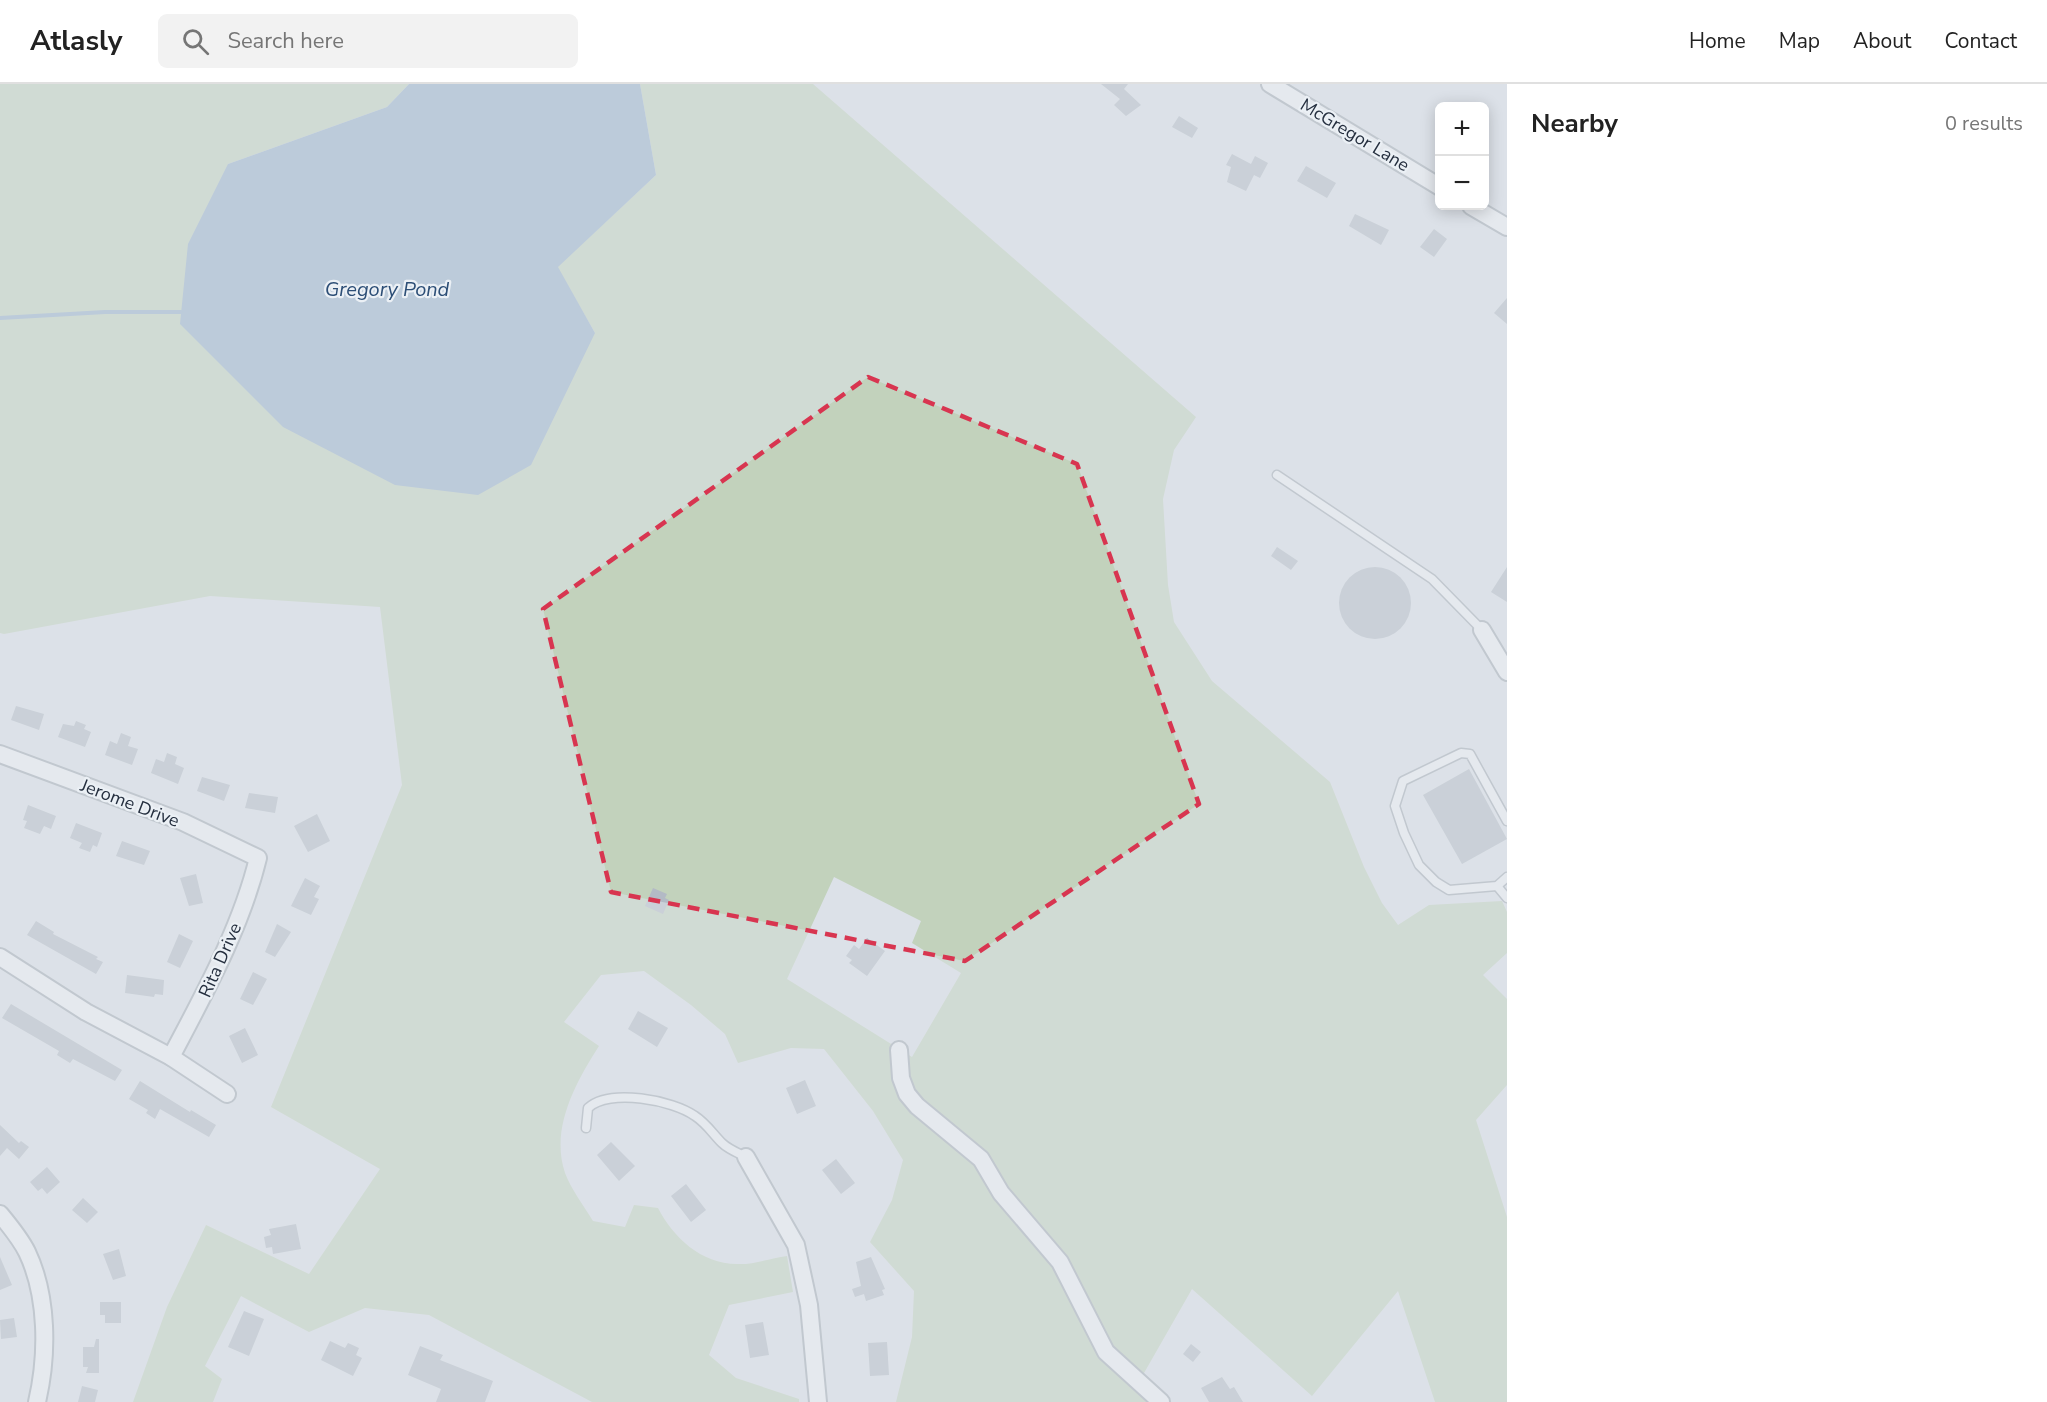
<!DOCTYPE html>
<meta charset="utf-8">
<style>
:root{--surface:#fff;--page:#f2f2f2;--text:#222;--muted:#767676;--line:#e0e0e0}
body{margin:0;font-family:"Nunito Sans",sans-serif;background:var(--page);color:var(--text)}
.controls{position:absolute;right:18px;top:18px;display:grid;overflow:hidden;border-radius:9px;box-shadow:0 3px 15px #0003}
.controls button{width:54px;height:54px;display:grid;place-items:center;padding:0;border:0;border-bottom:2px solid var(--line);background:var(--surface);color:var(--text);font:30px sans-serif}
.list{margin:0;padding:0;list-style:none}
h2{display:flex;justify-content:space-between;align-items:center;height:78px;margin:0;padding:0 24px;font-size:26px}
h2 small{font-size:20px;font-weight:400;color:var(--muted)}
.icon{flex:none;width:33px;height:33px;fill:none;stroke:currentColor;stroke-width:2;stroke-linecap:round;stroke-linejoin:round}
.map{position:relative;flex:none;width:1507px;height:1318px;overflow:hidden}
header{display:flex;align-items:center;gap:36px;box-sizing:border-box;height:84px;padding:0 30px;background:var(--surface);border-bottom:2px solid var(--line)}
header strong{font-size:28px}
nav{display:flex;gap:33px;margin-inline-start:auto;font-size:21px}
.search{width:420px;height:54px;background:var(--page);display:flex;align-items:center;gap:15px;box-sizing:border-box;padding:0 21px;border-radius:9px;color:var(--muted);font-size:22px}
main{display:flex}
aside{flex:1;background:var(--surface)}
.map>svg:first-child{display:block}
.green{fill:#c2d2bc;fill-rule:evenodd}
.water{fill:#94afcb}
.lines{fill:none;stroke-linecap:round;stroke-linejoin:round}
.stream{stroke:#94afcb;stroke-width:4}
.building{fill:#b3bac5}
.service-casing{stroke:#a1a8b2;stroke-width:11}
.minor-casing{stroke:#a1a8b2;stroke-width:20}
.service{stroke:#eff1f6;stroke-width:8}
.minor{stroke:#eff1f6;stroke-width:16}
.marked{fill:none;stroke:#d83550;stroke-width:4.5;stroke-dasharray:12 8;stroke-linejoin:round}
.labels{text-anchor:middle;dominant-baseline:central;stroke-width:4.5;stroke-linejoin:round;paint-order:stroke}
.street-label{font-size:18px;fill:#252f3f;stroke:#ebf0f5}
.water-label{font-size:20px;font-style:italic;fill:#2c4e76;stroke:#ebf0f5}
</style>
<header>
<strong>Atlasly</strong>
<div class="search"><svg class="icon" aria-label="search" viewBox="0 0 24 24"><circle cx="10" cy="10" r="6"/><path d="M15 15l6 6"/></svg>Search here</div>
<nav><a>Home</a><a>Map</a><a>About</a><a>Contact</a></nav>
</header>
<main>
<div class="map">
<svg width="1507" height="1318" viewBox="0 0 1507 1318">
<rect width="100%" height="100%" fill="#dce1e8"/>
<path class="green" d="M0,0h409l-22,23 -159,57 367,169 -38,-66 99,-92 -16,-91h173l383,333 -22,33 -11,49 5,86 6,37 38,59 118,101 34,85 18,36 16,22 31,-20 73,-4 5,11v41l-24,22 24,24v86l-31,35 31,97v185h-72l-37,-111 -86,105 -120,-107 -56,98 13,15h-253l16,-65 2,-46 -44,-49 22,-42 11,-40 -30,-49 -49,-62 -33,-1 -53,15 -13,-29 -34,-29 -47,-34 -43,4 -37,47 35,24c-23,36 -49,82 -34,127 6,16 19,33 28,48l32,6 9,-22 24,3c15,29 43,56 79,56 16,1 34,-6 50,-8l6,36 -64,13 -20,50 27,23 63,21v3h-207l-163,-87 -64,-7 -56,24 -68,-36 -36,70 17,13 -9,23h-80l34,-95 39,-82 103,49 71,-105 -109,-62 131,-322 -22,-178 -170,-11 -206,38 -4,-1zM834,793l87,44 -9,22 49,30 -49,84 -125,-78z"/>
<path class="water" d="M409,0h231l16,91 -98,92 37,66 -64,132 -53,30 -83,-10 -112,-58 -103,-103 8,-80 40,-80 159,-57z"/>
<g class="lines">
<path class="stream" d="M0,234l105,-6h76"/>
</g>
<g class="building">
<path d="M1101,0h27l-4,5 17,16 -15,11 -12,-11 6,-6z"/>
<path d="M1179,32l19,12 -6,10 -20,-11z"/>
<path d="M1232,70l19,10 4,-8 13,7 -8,15 -6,-3 -8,16 -19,-9 4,-15 -5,-2z"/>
<path d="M1306,82l30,17 -9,15 -30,-17z"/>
<path d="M1355,130l34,16 -8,15 -32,-19z"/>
<path d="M1434,145l13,10 -13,18 -14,-10z"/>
<path d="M1507,214v26l-13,-11z"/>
<path d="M1277,463l21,14 -7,9 -20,-14z"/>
<circle cx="1375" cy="519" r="36"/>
<path d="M1507,483v35l-16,-10z"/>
<path d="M16,622l28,8 -5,16 -28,-10z"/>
<path d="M76,637l10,4 -2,4 7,3 -6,15 -27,-10 5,-13 11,2z"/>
<path d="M121,649l10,4 -3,9 10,3 -6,16 -27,-10 5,-14 7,3z"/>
<path d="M167,669l10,4 -2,7 9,4 -6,16 -27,-11 5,-14 8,3z"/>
<path d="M1469,685l38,70 -45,25 -39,-69z"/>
<path d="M202,693l28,8 -6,16 -27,-10z"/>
<path d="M249,709l29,4 -3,16 -30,-5z"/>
<path d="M28,721l28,11 -5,13 -7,-3 -4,8 -16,-6 3,-7 -4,-1z"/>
<path d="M317,730l13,27 -22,11 -14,-26z"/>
<path d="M76,739l26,10 -5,14 -4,-2 -3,7 -11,-4 3,-5 -12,-5z"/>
<path d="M122,757l28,10 -6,14 -28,-9z"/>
<path d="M196,790l7,29 -14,3 -9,-28z"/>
<path d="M305,794l15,8 -6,11 5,2 -8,16 -20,-9z"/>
<path d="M653,804l14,6 -2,4 4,2 -6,14 -18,-8z"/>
<path d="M36,837l18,11 -1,2 45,23 -2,2 7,3 -7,12 -69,-39z"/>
<path d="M277,840l14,8 -16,25 -10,-5z"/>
<path d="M179,850l14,7 -13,27 -13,-6z"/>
<path d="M867,854l18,13 -18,25 -18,-13 3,-3 -6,-4 8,-11 5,4z"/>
<path d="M253,888l14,7 -14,26 -13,-6z"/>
<path d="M127,891l37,5 -1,15 -8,-1 -1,3 -29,-4z"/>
<path d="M11,920l111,66 -7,11 -42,-22 -3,4 -13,-8 2,-4 -57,-33z"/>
<path d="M638,927l30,17 -11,19 -29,-18z"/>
<path d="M245,944l13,27 -16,8 -13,-27z"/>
<path d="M805,996l11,26 -19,8 -11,-26z"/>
<path d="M140,997l50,31 1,-2 25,15 -7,12 -49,-28 -5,10 -9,-6 2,-3 -19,-11z"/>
<path d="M0,1041l19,18 2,-2 8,6 -10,12 -12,-11 -7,8z"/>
<path d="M611,1058l24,24 -16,15 -22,-26z"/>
<path d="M836,1075l19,24 -14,11 -19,-24z"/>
<path d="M47,1083l13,15 -13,12 -5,-6 -4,3 -8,-9z"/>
<path d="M686,1100l20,26 -15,12 -20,-26z"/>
<path d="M83,1114l15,14 -11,11 -15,-13z"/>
<path d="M296,1140l5,25 -28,5 -1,-7 -6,1 -2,-11 7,-2 -2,-6z"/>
<path d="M119,1165l7,27 -13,4 -10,-26z"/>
<path d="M0,1173l12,28 -12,5z"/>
<path d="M871,1173l14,32 -3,1 2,5 -18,6 -2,-7 -9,3 -3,-8 9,-3 -5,-24z"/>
<path d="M100,1218h21v21h-16v-8h-5z"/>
<path d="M244,1227l20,8 -15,37 -21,-9z"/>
<path d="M14,1234l3,19 -16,2 -1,-19z"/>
<path d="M763,1238l6,33 -19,3 -5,-33z"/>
<path d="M96,1255h3v34h-13l2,-6h-5v-20h11z"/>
<path d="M330,1257l15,7 3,-5 11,5 -3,7 6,3 -9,18 -32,-16z"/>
<path d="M887,1258l2,33 -19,1 -2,-33z"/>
<path d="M1191,1260l10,8 -8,10 -10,-8z"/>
<path d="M420,1262l23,9 -3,5 53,21 -8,21h-49l5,-13 -33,-14z"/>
<path d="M1222,1293l8,12 4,-2 9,15h-34l-8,-14z"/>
<path d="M82,1302l16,4 -3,12h-17z"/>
</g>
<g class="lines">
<defs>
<g id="service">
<path d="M1277,391l155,104 50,51"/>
<path d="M1507,737l-37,-67 -9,-1 -58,28 -8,25 9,27 15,32 17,17 13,8 48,-4 10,-9"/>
<path d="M1497,802l10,12"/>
<path d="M586,1044l2,-20c21,-20 85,-8 107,8 11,7 18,18 27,27 6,6 16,10 24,14"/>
</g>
<g id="minor">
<path d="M1270,0l170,103"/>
<path d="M1471,122l36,21"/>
<path d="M1482,546l25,42"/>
<path d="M0,670l183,68 75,36c-17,70 -54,136 -87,199"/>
<path d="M0,873l86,55 85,45 56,37"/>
<path d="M899,966l2,28 6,16 10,12 64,53 20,34 59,69 46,90 55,50"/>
<path d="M746,1073l50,88 13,60 9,97"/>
<path d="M0,1130c10,12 20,24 27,38 21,44 21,103 10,150"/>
</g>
</defs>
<use href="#service" class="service-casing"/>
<use href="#minor" class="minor-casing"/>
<use href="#service" class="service"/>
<use href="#minor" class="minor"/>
</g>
<path d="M0 0H1507V1318H0ZM868,293l209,87 122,340 -234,157 -354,-69 -68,-283z" fill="#dce1e8" fill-opacity=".55" fill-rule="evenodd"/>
<path class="marked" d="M868,293l209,87 122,340 -234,157 -354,-69 -68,-283z"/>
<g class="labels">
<g class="street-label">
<text transform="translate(1355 51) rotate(31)">McGregor Lane</text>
<text transform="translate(130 719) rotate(21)">Jerome Drive</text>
<text transform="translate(220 876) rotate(-66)">Rita Drive</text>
</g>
<g class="water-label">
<text x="387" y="205">Gregory Pond</text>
</g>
</g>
</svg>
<div class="controls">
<button>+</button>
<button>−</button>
</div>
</div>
<aside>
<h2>Nearby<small>0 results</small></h2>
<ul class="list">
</ul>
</aside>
</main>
